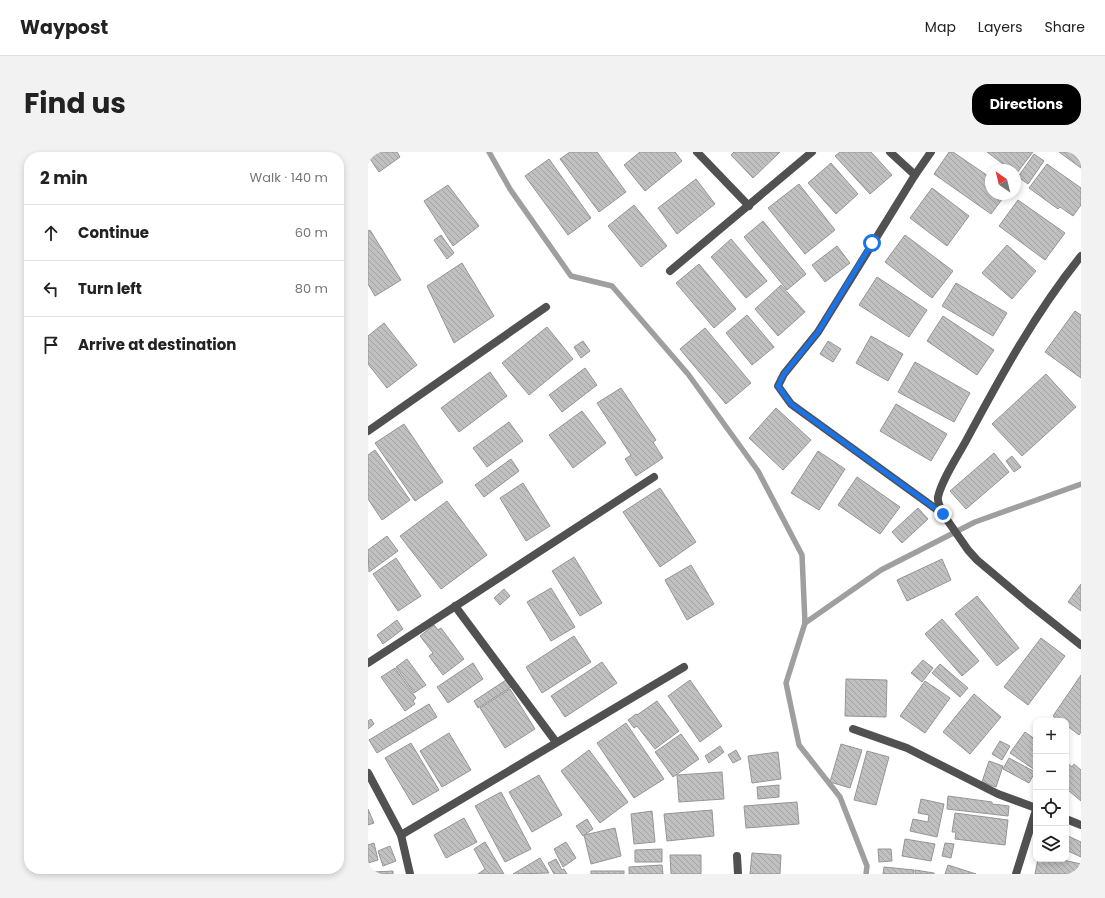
<!DOCTYPE html>
<meta charset="utf-8">
<style>
:root{--surface:#fff;--page:#f2f2f2;--text:#222;--muted:#767676;--line:#e0e0e0;--accent:#000}
body{margin:0;font-family:Poppins,sans-serif;background:var(--page);color:var(--text)}
.controls{position:absolute;right:12px;bottom:12px;display:grid;overflow:hidden;border-radius:8px;box-shadow:0 2px 6px #0003}
.controls button{width:36px;height:36px;display:grid;place-items:center;padding:0;border:0;border-bottom:1px solid var(--line);background:var(--surface);color:var(--text);font:20px sans-serif}
.compass{position:absolute;left:617px;top:12px;width:36px;height:36px;border-radius:50%;background:var(--surface);box-shadow:0 2px 6px #0003;rotate:325deg}
.stop{position:absolute;width:12px;height:12px;margin:-9px;border:3px solid #1a73e8;border-radius:50%;background:#fff}
.stop.end{background:#1a73e8;border-color:#fff;box-shadow:0 1px 4px #0008}
.list{margin:0;padding:0;list-style:none}
h2{display:flex;justify-content:space-between;align-items:center;height:52px;margin:0;padding:0 16px;font-size:17px}
h2 small{font-size:13px;font-weight:400;color:var(--muted)}
.list li{display:grid;grid-template-columns:26px 1fr auto;gap:12px;align-items:center;box-sizing:border-box;height:56px;padding:0 16px;border-top:1px solid var(--line)}
.list b{display:block;font-size:15px;white-space:nowrap}
.list em{font-size:13px;font-style:normal;color:var(--muted)}
.icon{flex:none;width:22px;height:22px;fill:none;stroke:currentColor;stroke-width:2;stroke-linecap:round;stroke-linejoin:round}
.map{position:relative;flex:none;width:713px;height:722px;overflow:hidden;border-radius:16px}
header{display:flex;align-items:center;gap:24px;box-sizing:border-box;height:56px;padding:0 20px;background:var(--surface);border-bottom:1px solid var(--line)}
header strong{font-size:19px}
nav{display:flex;gap:22px;margin-inline-start:auto;font-size:14px}
.intro{display:flex;align-items:center;justify-content:space-between;box-sizing:border-box;height:96px;padding:0 24px}
h1{margin:0;font-size:28px}
.button{padding:10px 18px;border-radius:16px;background:var(--accent);color:#fff;font-size:14px;font-weight:700}
main{display:flex;gap:24px;padding:0 24px}
aside{flex:1;background:var(--surface);border-radius:16px;box-shadow:0 2px 6px #0003}
.map>svg:first-child{display:block}
.lines{fill:none;stroke-linecap:round;stroke-linejoin:round}
.stream{stroke:#9f9f9f;stroke-width:5.5}
.building{fill:url(#building-back-hatch);stroke:#959595}
.street{stroke:#515151;stroke-width:8}
.route{stroke:#1a73e8;stroke-width:5}
</style>
<header>
<strong>Waypost</strong>
<nav><a>Map</a><a>Layers</a><a>Share</a></nav>
</header>
<div class="intro"><h1>Find us</h1><a class="button">Directions</a></div>
<main>
<aside>
<h2>2 min<small>Walk · 140 m</small></h2>
<ul class="list">
<li><svg class="icon" aria-label="ahead" viewBox="0 0 24 24"><path d="M12 20V5M6 11l6-6 6 6"/></svg><div><b>Continue</b></div><em>60 m</em></li>
<li><svg class="icon" aria-label="left" viewBox="0 0 24 24"><path d="M17 20v-9H6M10 6l-5 5 5 5"/></svg><div><b>Turn left</b></div><em>80 m</em></li>
<li><svg class="icon" aria-label="arrive" viewBox="0 0 24 24"><path d="M6 21V4h12l-3 4 3 4H6"/></svg><div><b>Arrive at destination</b></div></li>
</ul>
</aside>
<div class="map">
<svg width="713" height="722" viewBox="0 0 713 722">
<defs>
<pattern id="building-back-hatch" width="6" height="6" patternUnits="userSpaceOnUse"><rect width="6" height="6" fill="#c0c0c0"/><path d="M-1 5l2 2M0 0l6 6M5-1l2 2" fill="none" stroke="#a3a3a3"/></pattern>
</defs>
<rect width="100%" height="100%" fill="#fff"/>
<g class="lines">
<g class="stream">
<path d="M121,0l21,37 61,87 41,10 76,88 70,97 44,84 3,68 -19,60 13,62 41,52 27,69 -1,8"/>
<path d="M437,471l76,-53 94,-48 106,-38"/>
</g>
</g>
<g class="building">
<path d="M0,0h29l3,5 -21,15 -11,-16z"/>
<path d="M202,0h27l29,40 -27,20 -39,-53z"/>
<path d="M272,0h35l7,9 -37,30 -21,-26z"/>
<path d="M366,0h46l-27,26 -22,-23z"/>
<path d="M472,0h31l21,23 -22,19 -35,-38z"/>
<path d="M581,0h4l38,26v16h15l-15,20 -57,-40z"/>
<path d="M619,0h46l-17,22 -1,-4h-4z"/>
<path d="M691,0h22v16z"/>
<path d="M666,2l10,7 -16,23 -10,-7z"/>
<path d="M181,7l42,59 -23,17 -43,-59z"/>
<path d="M463,11l27,31 -22,20 -28,-31z"/>
<path d="M679,12l34,24v17l-8,11 -13,-9 -2,2 -29,-21z"/>
<path d="M328,27l19,25 -38,30 -19,-26z"/>
<path d="M431,32l36,46 -30,24 -37,-46z"/>
<path d="M80,33l31,41 -26,20 -29,-45z"/>
<path d="M564,36l37,28 -22,30 -37,-28z"/>
<path d="M650,48l47,33 -20,27 -46,-34z"/>
<path d="M266,53l33,41 -26,21 -33,-41z"/>
<path d="M395,69l43,53 -19,16 -43,-53z"/>
<path d="M2,78l31,50 -26,16 -7,-12v-53z"/>
<path d="M73,83l13,18 -7,6 -13,-19z"/>
<path d="M537,83l48,36 -21,27 -47,-36z"/>
<path d="M363,87l36,42 -21,17 -35,-41z"/>
<path d="M639,93l29,26 -24,28 -30,-26z"/>
<path d="M469,94l13,17 -25,19 -13,-17z"/>
<path d="M94,111l32,53 -40,27 -27,-57z"/>
<path d="M331,112l37,45 -22,19 -38,-45z"/>
<path d="M509,125l50,33 -18,27 -50,-32z"/>
<path d="M588,131l51,30 -14,23 -51,-30z"/>
<path d="M413,133l24,27 -27,24 -23,-27z"/>
<path d="M707,159l6,4v63l-36,-26z"/>
<path d="M379,163l27,32 -22,18 -26,-32z"/>
<path d="M575,164l51,34 -17,25 -50,-34z"/>
<path d="M16,171l33,42 -30,23 -19,-24v-28z"/>
<path d="M179,175l26,32 -44,36 -27,-32z"/>
<path d="M337,176l46,55 -25,21 -46,-55z"/>
<path d="M503,184l32,18 -15,27 -32,-18z"/>
<path d="M215,189l7,10 -9,7 -7,-11z"/>
<path d="M460,189l13,8 -8,13 -13,-8z"/>
<path d="M547,210l55,31 -16,29 -56,-30z"/>
<path d="M217,216l12,17 -35,27 -13,-17z"/>
<path d="M122,220l17,24 -48,36 -18,-24z"/>
<path d="M678,222l30,33 -54,49 -30,-32z"/>
<path d="M253,236l35,52 -3,2 10,16 -27,18 -11,-17 6,-4 -34,-52z"/>
<path d="M528,252l51,30 -16,27 -51,-30z"/>
<path d="M408,256l35,32 -28,30 -34,-32z"/>
<path d="M214,259l24,32 -33,25 -24,-33z"/>
<path d="M141,270l14,19 -36,26 -14,-19z"/>
<path d="M36,272l39,58 -28,19 -40,-58z"/>
<path d="M7,298l35,50 -28,20 -14,-21v-44z"/>
<path d="M450,299l27,18 -26,41 -28,-17z"/>
<path d="M626,301l15,19 -43,37 -16,-18z"/>
<path d="M644,304l9,11 -7,5 -8,-11z"/>
<path d="M143,307l8,12 -35,26 -9,-12z"/>
<path d="M489,325l43,30 -20,27 -42,-29z"/>
<path d="M155,331l27,43 -24,15 -26,-43z"/>
<path d="M292,336l36,54 -36,25 -37,-55z"/>
<path d="M79,349l40,54 -46,34 -41,-53z"/>
<path d="M550,356l10,11 -26,24 -10,-11z"/>
<path d="M19,384l11,15 -29,21 -1,-22z"/>
<path d="M206,405l28,46 -22,13 -28,-45z"/>
<path d="M28,406l25,38 -23,15 -25,-37z"/>
<path d="M574,407l9,21 -44,21 -10,-21z"/>
<path d="M323,413l23,39 -27,16 -22,-40z"/>
<path d="M713,432v27l-13,-9z"/>
<path d="M183,436l24,39 -24,14 -24,-39z"/>
<path d="M136,437l6,7 -10,9 -6,-7z"/>
<path d="M609,444l42,52 -22,18 -42,-52z"/>
<path d="M574,467l37,42 -17,15 -37,-42z"/>
<path d="M29,468l6,9 -20,15 -6,-9z"/>
<path d="M66,473l4,5 3,-2 23,31 -21,16 -14,-19 4,-3 -13,-17z"/>
<path d="M206,484l17,26 -49,31 -16,-26z"/>
<path d="M673,486l24,18 -37,49 -24,-18z"/>
<path d="M39,507l19,26 -12,8 -18,-26z"/>
<path d="M555,508l10,8 -11,14 -11,-9z"/>
<path d="M234,510l15,21 -52,34 -14,-21z"/>
<path d="M105,511l10,16 -35,24 -11,-16z"/>
<path d="M572,512l28,24 -8,9 -28,-24z"/>
<path d="M27,516l21,30 -3,3 2,3 -10,7 -24,-34z"/>
<path d="M713,523v57l-2,3 -13,-10v-4h-6l-7,-5z"/>
<path d="M478,527l41,1 -1,37 -41,-1z"/>
<path d="M138,528l5,7 -33,21 -4,-7z"/>
<path d="M322,528l32,46 -22,16 -32,-46z"/>
<path d="M557,529l25,17 -25,35 -25,-17z"/>
<path d="M142,537l25,40 -30,19 -25,-40z"/>
<path d="M606,542l27,23 -31,37 -27,-22z"/>
<path d="M289,549l22,30 -24,18 -18,-23 -3,2 -6,-8 8,-6 1,1z"/>
<path d="M61,552l8,13 -60,36 -8,-13z"/>
<path d="M3,567l3,5 -6,5v-8z"/>
<path d="M258,571l38,56 -30,19 -37,-55z"/>
<path d="M657,580l11,8 -1,30 -25,-17z"/>
<path d="M81,581l22,37 -29,17 -22,-36z"/>
<path d="M313,582l18,25 -26,18 -18,-25z"/>
<path d="M632,589l10,5 -8,14 -10,-6z"/>
<path d="M43,591l28,47 -26,15 -28,-47z"/>
<path d="M473,592l21,6 -12,38 -20,-6z"/>
<path d="M352,594l4,6 -15,11 -4,-7z"/>
<path d="M221,598l39,52 -28,21 -39,-52z"/>
<path d="M368,598l5,9 -8,4 -5,-8z"/>
<path d="M499,599l22,6 -13,48 -22,-5z"/>
<path d="M410,600l3,27 -29,4 -4,-27z"/>
<path d="M641,606l26,14 -6,11 -26,-14z"/>
<path d="M621,609l14,5 -7,21 -14,-5z"/>
<path d="M698,610l6,5 2,-3 7,6v31l-12,-10 -2,2 -1,-1z"/>
<path d="M354,620l2,27 -45,3 -2,-27z"/>
<path d="M171,623l23,40 -30,17 -23,-40z"/>
<path d="M411,633v12l-21,2 -1,-12z"/>
<path d="M133,640l30,57 -26,13 -30,-56z"/>
<path d="M580,644l44,6v2l17,2 -1,10 -61,-7z"/>
<path d="M553,647l23,5 -7,33 -27,-6 3,-12 15,3 1,-7 -11,-2z"/>
<path d="M429,650l2,22 -53,4 -2,-22z"/>
<path d="M0,657l6,14 -6,2z"/>
<path d="M344,658l2,26 -47,5 -3,-27z"/>
<path d="M284,659l3,31 -21,2 -3,-30z"/>
<path d="M587,661l53,7 -3,25 -50,-6 1,-7h-4z"/>
<path d="M96,666l13,24 -31,16 -12,-23z"/>
<path d="M219,667l6,10 -10,7 -7,-10z"/>
<path d="M247,676l6,28 -30,8 -7,-29z"/>
<path d="M698,683l15,7v15l-15,-7z"/>
<path d="M537,687l30,5 -4,17 -29,-5z"/>
<path d="M117,690l19,32h-26l7,-5 -11,-20z"/>
<path d="M198,690l10,16 -13,9 -9,-18z"/>
<path d="M6,691l4,17 -10,3v-18z"/>
<path d="M577,691l9,1 -3,14 -9,-2z"/>
<path d="M22,694l6,15 -13,5 -5,-15z"/>
<path d="M294,697v13h-27v-12z"/>
<path d="M510,697h13l1,12 -13,1z"/>
<path d="M384,701l29,2 -1,19h-30z"/>
<path d="M302,703h31v19h-30z"/>
<path d="M172,706l9,15 -36,1z"/>
<path d="M188,707l6,11 2,-1 3,5h-13l-6,-11z"/>
<path d="M670,707h21l22,5 -1,10h-45z"/>
<path d="M294,713l1,9h-34v-7z"/>
<path d="M580,713l28,9h-31z"/>
<path d="M516,715l30,3 -1,4h-30z"/>
<path d="M547,718l19,3v1h-19z"/>
<path d="M25,719v3h-20v-2z"/>
<rect x="223" y="719" width="33" height="3"/>
</g>
<g class="lines">
<g class="street">
<path d="M329,0l52,54"/>
<path d="M522,0l25,23"/>
<path d="M563,0l-16,23 -97,157 -34,42 -6,12 13,18 152,110 25,36 9,10 51,43 53,42"/>
<path d="M302,119l142,-119"/>
<path d="M0,279l178,-124"/>
<path d="M575,362c-2,-5 -6,-12 -5,-17 4,-18 20,-41 29,-58 34,-63 68,-126 114,-183"/>
<path d="M87,454l101,136"/>
<path d="M0,511l286,-186"/>
<path d="M485,577l54,19 91,46 38,14"/>
<path d="M0,621l33,62 9,39"/>
<path d="M698,667l15,6"/>
<path d="M33,683l283,-168"/>
<path d="M369,704l1,18"/>
<path d="M648,722l20,-64"/>
</g>
</g>
<g class="lines">
<path class="route" d="M504,91l-54,89 -34,42 -6,12 13,18 152,110"/>
</g>
</svg>
<div class="controls">
<button>+</button>
<button>−</button>
<button><svg class="icon" aria-label="locate" viewBox="0 0 24 24"><circle cx="12" cy="12" r="6"/><path d="M12 2v4M12 18v4M2 12h4M18 12h4"/></svg></button>
<button><svg class="icon" aria-label="layers" viewBox="0 0 24 24"><path d="M12 4l9 5-9 5-9-5zM3 14l9 5 9-5"/></svg></button>
</div>
<svg class="compass" viewBox="-18 -18 36 36"><path d="M0-13l5 13h-10z" fill="#e53935"/><path d="M0 13l5-13h-10z" fill="#767676"/></svg>
<div class="stop" style="left:504px;top:91px"></div>
<div class="stop end" style="left:575px;top:362px"></div>
</div>
</main>
